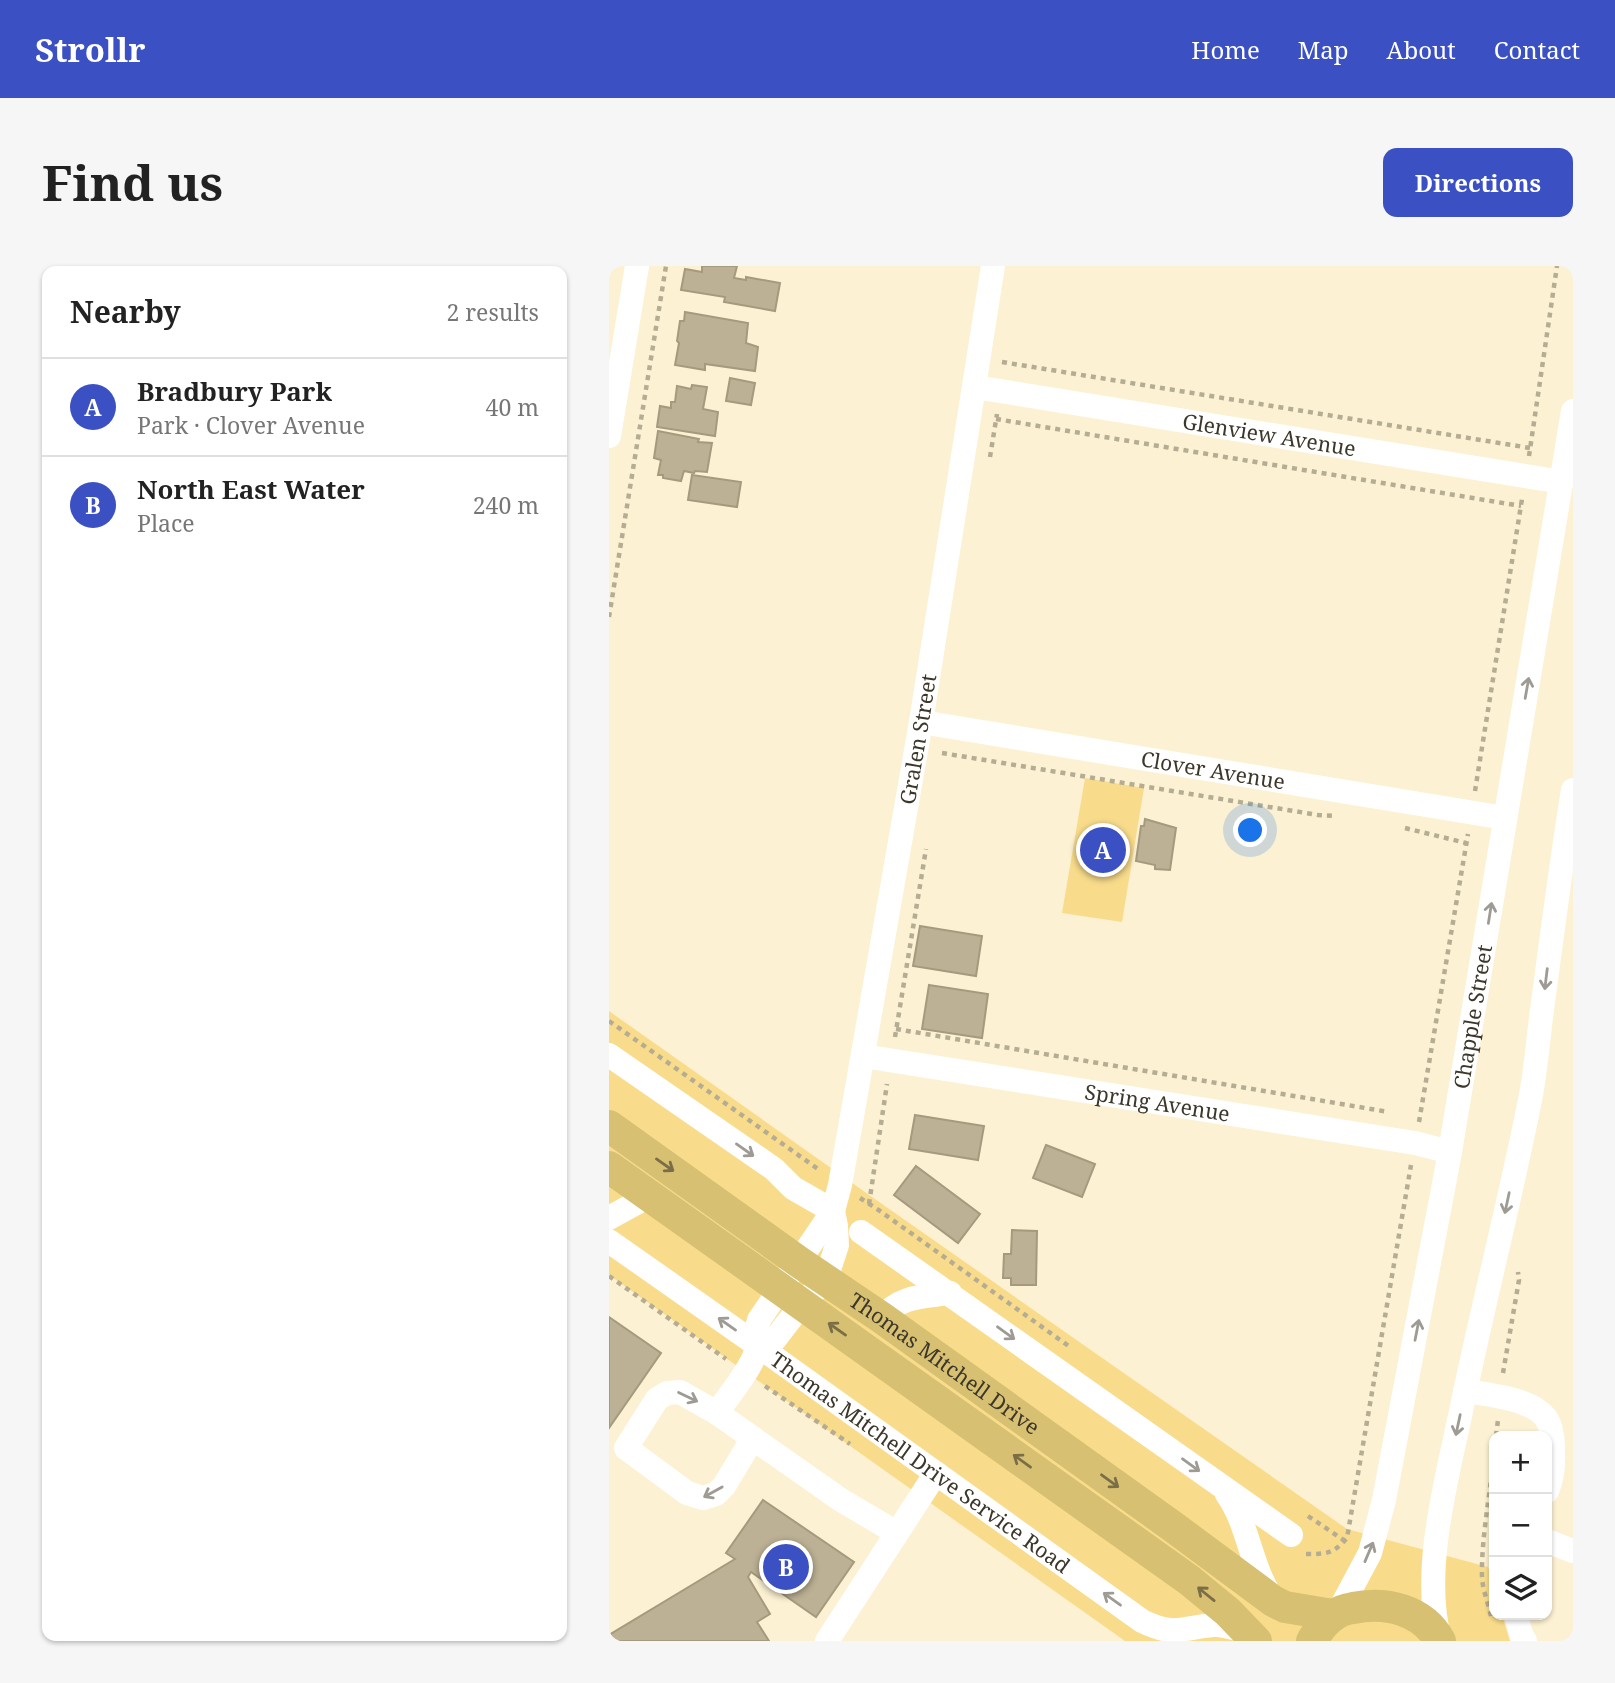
<!DOCTYPE html>
<meta charset="utf-8">
<style>
:root{--surface:#fff;--page:#f6f6f6;--text:#222;--muted:#767676;--line:#e0e0e0;--accent:#3a50c3}
body{margin:0;font-family:"Noto Serif",serif;background:var(--page);color:var(--text)}
.controls{position:absolute;right:21px;bottom:21px;display:grid;overflow:hidden;border-radius:14px;box-shadow:0 2px 5px #0004}
.controls button{width:63px;height:63px;display:grid;place-items:center;padding:0;border:0;border-bottom:2px solid var(--line);background:var(--surface);color:var(--text);font:35px sans-serif}
.you{position:absolute;left:642px;top:565px;width:24px;height:24px;margin:-18px;border:5px solid #fff;border-radius:50%;background:#1a73e8;box-shadow:0 0 0 10px #1a73e833}
.badge{display:grid;place-items:center;width:46px;height:46px;border-radius:50%;background:var(--accent);color:#fff;font-size:23px;font-weight:700}
.pin{position:absolute;translate:-50% -50%;border:4px solid #fff;box-shadow:0 2px 7px #0006}
.list{margin:0;padding:0;list-style:none}
h2{display:flex;justify-content:space-between;align-items:center;height:91px;margin:0;padding:0 28px;font-size:30px}
h2 small{font-size:23px;font-weight:400;color:var(--muted)}
.list li{display:grid;grid-template-columns:46px 1fr auto;gap:21px;align-items:center;box-sizing:border-box;height:98px;padding:0 28px;border-top:2px solid var(--line)}
.list b{display:block;font-size:26px;white-space:nowrap}
.list p{margin:0;font-size:23px;white-space:nowrap;color:var(--muted)}
.list em{font-size:23px;font-style:normal;color:var(--muted)}
.icon{flex:none;width:38px;height:38px;fill:none;stroke:currentColor;stroke-width:2;stroke-linecap:round;stroke-linejoin:round}
.map{position:relative;flex:none;width:964px;height:1375px;overflow:hidden;border-radius:14px}
header{display:flex;align-items:center;gap:42px;box-sizing:border-box;height:98px;padding:0 35px;background:var(--accent);color:#fff}
header strong{font-size:33px}
nav{display:flex;gap:38px;margin-inline-start:auto;font-size:24px}
.intro{display:flex;align-items:center;justify-content:space-between;box-sizing:border-box;height:168px;padding:0 42px}
h1{margin:0;font-size:49px}
.button{padding:18px 32px;border-radius:14px;background:var(--accent);color:#fff;font-size:24px;font-weight:700}
main{display:flex;gap:42px;padding:0 42px}
aside{flex:1;background:var(--surface);border-radius:14px;box-shadow:0 2px 5px #0004}
.map>svg:first-child{display:block}
.green{fill:#f9dc8b}
.building{fill:#bcb194;stroke:#a59a7e;stroke-width:2}
.lines{fill:none;stroke-linecap:round;stroke-linejoin:round}
.path{stroke:#b5ac94;stroke-width:4.5;stroke-dasharray:5 5;stroke-linecap:butt}
.minor{stroke:#fff;stroke-width:24}
.major{stroke:#d7c072;stroke-width:32}
.oneway{stroke:#9e9b95}
.oneway2{stroke:#7a6e47}
.labels{text-anchor:middle;dominant-baseline:central;stroke-width:7;stroke-linejoin:round;paint-order:stroke}
.street-label{font-size:21px;fill:#3c372b;stroke:#fff}
</style>
<header>
<strong>Strollr</strong>
<nav><a>Home</a><a>Map</a><a>About</a><a>Contact</a></nav>
</header>
<div class="intro"><h1>Find us</h1><a class="button">Directions</a></div>
<main>
<aside>
<h2>Nearby<small>2 results</small></h2>
<ul class="list">
<li><span class="badge">A</span><div><b>Bradbury Park</b><p>Park · Clover Avenue</p></div><em>40 m</em></li>
<li><span class="badge">B</span><div><b>North East Water</b><p>Place</p></div><em>240 m</em></li>
</ul>
</aside>
<div class="map">
<svg width="964" height="1375" viewBox="0 0 964 1375">
<rect width="100%" height="100%" fill="#fcf1d2"/>
<g class="green">
<path d="M476,512l59,10 -22,134 -60,-9z"/>
<path d="M0,745l263,186 475,332 141,38 6,21v27h8l8,26h-385l-516,-366z"/>
</g>
<g class="building">
<path d="M93,0h35l-3,12 12,2v-3l34,6 -5,28 -51,-9 1,-5 -44,-7 4,-21 17,3z"/>
<path d="M76,46l63,11 -2,20 12,4 -3,24 -50,-7v6l-30,-5 4,-22 -2,-2 3,-20h4z"/>
<path d="M121,112l25,5 -4,22 -25,-4z"/>
<path d="M83,119l15,2 -4,22 15,3 -3,24 -58,-9 3,-21 11,2v-6h4l2,-16 14,3z"/>
<path d="M49,165l41,8 -1,3 14,1 -5,29 -12,-1 -1,2 -10,-2 -3,10 -18,-3v-3h-5l3,-15 -7,-2z"/>
<path d="M83,209l49,7 -4,25 -49,-7z"/>
<path d="M536,553l31,9 -6,42 -15,-1v-4l-19,-4 5,-35h3z"/>
<path d="M311,660l62,10 -6,40 -63,-10z"/>
<path d="M320,719l59,9 -6,44 -60,-9z"/>
<path d="M306,849l69,11 -6,34 -69,-11z"/>
<path d="M437,879l49,19 -13,33 -49,-19z"/>
<path d="M307,900l64,48 -22,29 -64,-48z"/>
<path d="M403,964l25,1 -1,54h-25v-7h-8l1,-24h7z"/>
<path d="M0,1051l52,36 -52,75z"/>
<path d="M154,1234l91,62 -38,55 -65,-45 -3,5 22,37 -13,8 12,19h-160v-6l126,-76 -9,-6z"/>
</g>
<g class="lines">
<g class="path">
<path d="M393,96l528,86"/>
<path d="M387,153l525,87"/>
<path d="M920,190l28,-190"/>
<path d="M381,191l7,-43"/>
<path d="M0,351l57,-351"/>
<path d="M333,487l376,62 17,1"/>
<path d="M866,525l47,-292"/>
<path d="M796,562l61,15"/>
<path d="M0,755l209,148"/>
<path d="M287,763l493,83"/>
<path d="M286,771l31,-188"/>
<path d="M810,856l49,-288"/>
<path d="M251,932l20,13 190,136"/>
<path d="M260,938l18,-120"/>
<path d="M0,1010l117,83"/>
<path d="M894,1107l16,-93 -1,-8"/>
<path d="M156,1120l85,58"/>
<path d="M887,1170l2,-16"/>
<path d="M699,1250l37,25"/>
<path d="M697,1288c21,0 27,0 41,-16l64,-373"/>
<path d="M882,1350c-3,-13 -8,-25 -9,-38 -1,-43 9,-85 12,-128"/>
</g>
<g class="minor">
<path id="s1" d="M366,121l587,95"/>
<path d="M0,170l28,-170"/>
<path id="s2" d="M312,456l584,96"/>
<path d="M0,789l165,114 19,19 40,23"/>
<path id="s3" d="M254,790l552,87 35,9"/>
<path d="M0,952l40,-22"/>
<path d="M252,966l430,303"/>
<path id="s4" d="M0,975l148,104 385,276c33,16 38,7 71,4 11,-1 22,4 33,6"/>
<path d="M273,1052c18,-23 42,-21 68,-25"/>
<path d="M148,1079l13,-3 5,-3 27,-35 24,-25 11,-34 -1,-19 -3,-15"/>
<path d="M856,1125c24,4 65,7 81,27 6,9 7,21 7,31 1,16 0,28 -6,42"/>
<path id="s5" d="M108,1147c10,-15 33,-43 38,-59 3,-11 0,-22 4,-34l74,-109 7,-26 81,-463 72,-456"/>
<path d="M144,1172l-29,48 -8,8 -13,4 -16,-5 -61,-45 31,-49 10,-6 13,-1 37,21 124,87 56,33"/>
<path d="M618,1228c22,31 23,72 45,104"/>
<path d="M938,1275l26,10"/>
<path id="s6" d="M729,1347l32,-60 14,-53 66,-348 123,-741"/>
<path d="M907,1349l5,19 4,7"/>
<path d="M831,1374c-19,-65 6,-158 20,-224 22,-108 50,-214 71,-321 6,-33 8,-67 13,-100 9,-68 18,-137 29,-205"/>
<path d="M218,1375l109,-168"/>
</g>
<g class="major">
<path id="s7" d="M0,860l190,136 83,56 290,208 101,75 12,6 48,8"/>
<path d="M0,901l580,413 39,32 28,29"/>
<path d="M703,1375c5,-9 12,-19 21,-25 6,-5 13,-7 20,-8 33,-7 70,2 87,33"/>
</g>
</g>
<defs><path id="oneway-shaft" d="M-6 0H5M1.5-3L5.5 0L1.5 3" fill="none" stroke-width="1.6" stroke-linecap="round" stroke-linejoin="round" transform="scale(1.75)"/></defs>
<g class="oneway">
<use href="#oneway-shaft" transform="translate(918 422) rotate(-80)"/>
<use href="#oneway-shaft" transform="translate(881 647) rotate(-81)"/>
<use href="#oneway-shaft" transform="translate(937 713) rotate(97)"/>
<use href="#oneway-shaft" transform="translate(136 884) rotate(35)"/>
<use href="#oneway-shaft" transform="translate(898 937) rotate(102)"/>
<use href="#oneway-shaft" transform="translate(118 1058) rotate(-145)"/>
<use href="#oneway-shaft" transform="translate(808 1064) rotate(-79)"/>
<use href="#oneway-shaft" transform="translate(397 1067) rotate(36)"/>
<use href="#oneway-shaft" transform="translate(79 1131) rotate(26)"/>
<use href="#oneway-shaft" transform="translate(849 1159) rotate(102)"/>
<use href="#oneway-shaft" transform="translate(582 1199) rotate(36)"/>
<use href="#oneway-shaft" transform="translate(104 1226) rotate(151)"/>
<use href="#oneway-shaft" transform="translate(760 1286) rotate(-67)"/>
<use href="#oneway-shaft" transform="translate(503 1333) rotate(-144)"/>
</g>
<g class="oneway2">
<use href="#oneway-shaft" transform="translate(56 899) rotate(35)"/>
<use href="#oneway-shaft" transform="translate(228 1063) rotate(-145)"/>
<use href="#oneway-shaft" transform="translate(413 1195) rotate(-144)"/>
<use href="#oneway-shaft" transform="translate(501 1215) rotate(36)"/>
<use href="#oneway-shaft" transform="translate(597 1328) rotate(-141)"/>
</g>
<g class="labels">
<g class="street-label">
<text stroke="none"><textPath href="#s1" startOffset="298">Glenview Avenue</textPath></text>
<text stroke="none"><textPath href="#s5" startOffset="716">Gralen Street</textPath></text>
<text stroke="none"><textPath href="#s2" startOffset="296">Clover Avenue</textPath></text>
<text stroke="none"><textPath href="#s6" startOffset="614">Chapple Street</textPath></text>
<text stroke="none"><textPath href="#s3" startOffset="298">Spring Avenue</textPath></text>
<text stroke="none"><textPath href="#s7" startOffset="411">Thomas Mitchell Drive</textPath></text>
<text stroke="none"><textPath href="#s4" startOffset="382">Thomas Mitchell Drive Service Road</textPath></text>
</g>
</g>
</svg>
<div class="controls">
<button>+</button>
<button>−</button>
<button><svg class="icon" aria-label="layers" viewBox="0 0 24 24"><path d="M12 4l9 5-9 5-9-5zM3 14l9 5 9-5"/></svg></button>
</div>
<div class="you"></div>
<div class="pin badge" style="left:494px;top:584px">A</div>
<div class="pin badge" style="left:177px;top:1301px">B</div>
</div>
</main>
